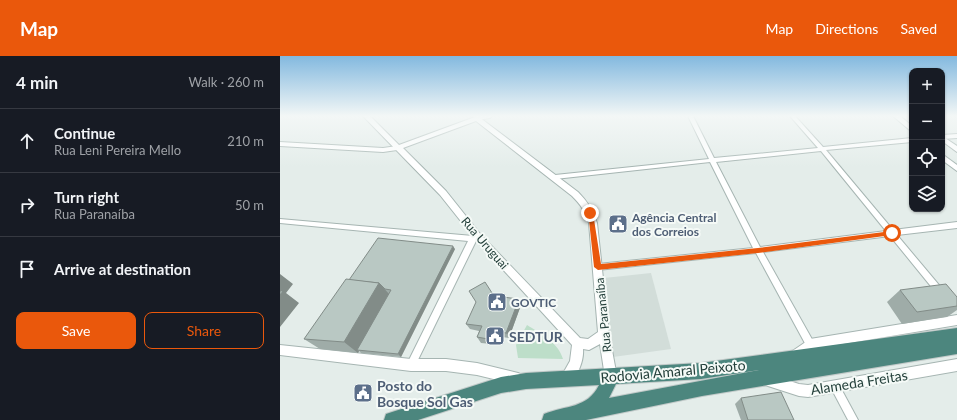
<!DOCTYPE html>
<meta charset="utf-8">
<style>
:root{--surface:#171b24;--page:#242831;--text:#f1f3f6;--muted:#9ea1a6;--line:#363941;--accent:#ea580c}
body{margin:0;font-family:Lato,sans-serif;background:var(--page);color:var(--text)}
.controls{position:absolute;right:12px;top:12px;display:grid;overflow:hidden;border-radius:8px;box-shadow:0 1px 3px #0004}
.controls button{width:36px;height:36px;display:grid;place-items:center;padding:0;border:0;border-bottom:1px solid var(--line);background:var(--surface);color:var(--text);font:20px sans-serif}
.stop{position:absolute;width:12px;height:12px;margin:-9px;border:3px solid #ea580c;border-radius:50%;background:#fff}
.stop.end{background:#ea580c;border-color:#fff;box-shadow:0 1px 4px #0008}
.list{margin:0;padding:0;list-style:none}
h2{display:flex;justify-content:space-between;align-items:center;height:52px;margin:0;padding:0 16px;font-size:17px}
h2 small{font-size:13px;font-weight:400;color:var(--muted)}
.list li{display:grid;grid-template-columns:26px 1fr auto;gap:12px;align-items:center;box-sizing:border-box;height:64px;padding:0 16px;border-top:1px solid var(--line)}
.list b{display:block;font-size:15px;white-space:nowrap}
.list p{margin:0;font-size:13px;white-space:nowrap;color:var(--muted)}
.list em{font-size:13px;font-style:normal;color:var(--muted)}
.actions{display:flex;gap:8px;padding:12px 16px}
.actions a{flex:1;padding:9px 0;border:1px solid var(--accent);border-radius:8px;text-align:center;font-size:14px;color:var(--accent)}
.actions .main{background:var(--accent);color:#fff}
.icon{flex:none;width:22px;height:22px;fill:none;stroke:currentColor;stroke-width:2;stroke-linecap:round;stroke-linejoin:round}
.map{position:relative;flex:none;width:677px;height:364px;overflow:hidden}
header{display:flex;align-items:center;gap:24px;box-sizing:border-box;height:56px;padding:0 20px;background:var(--accent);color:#fff}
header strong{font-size:19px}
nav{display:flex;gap:22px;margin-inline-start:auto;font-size:14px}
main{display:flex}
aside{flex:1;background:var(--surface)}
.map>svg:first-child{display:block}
.built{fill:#d2ddd9}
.green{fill:#bddec9}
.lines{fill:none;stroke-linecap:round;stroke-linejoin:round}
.minor-casing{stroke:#a6b5b2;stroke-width:2}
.tertiary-casing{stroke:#a6b5b2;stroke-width:2}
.trunk-casing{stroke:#c1c9c8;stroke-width:2}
.minor{fill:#fff;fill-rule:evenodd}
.tertiary{fill:#fff;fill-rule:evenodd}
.trunk{fill:#4c867e;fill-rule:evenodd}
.wall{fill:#9faca8}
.shaded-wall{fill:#828c88}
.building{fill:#b9c8c3;stroke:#828c88}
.route{fill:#ea580c}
.labels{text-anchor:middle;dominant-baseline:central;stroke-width:4;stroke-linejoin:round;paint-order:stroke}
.service-label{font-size:12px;font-weight:bold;fill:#4e5e75;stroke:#f5faf7;text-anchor:start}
.street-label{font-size:12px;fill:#233f3a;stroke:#f5faf7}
.near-service-label{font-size:14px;font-weight:bold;fill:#4e5e75;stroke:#f5faf7;text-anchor:start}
.near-street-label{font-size:14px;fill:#233f3a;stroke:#f5faf7}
</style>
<header>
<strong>Map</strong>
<nav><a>Map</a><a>Directions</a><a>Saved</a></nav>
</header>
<main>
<aside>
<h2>4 min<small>Walk · 260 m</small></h2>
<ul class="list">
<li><svg class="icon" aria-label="ahead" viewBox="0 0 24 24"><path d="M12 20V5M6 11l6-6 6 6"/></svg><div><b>Continue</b><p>Rua Leni Pereira Mello</p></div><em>210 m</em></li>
<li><svg class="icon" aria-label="right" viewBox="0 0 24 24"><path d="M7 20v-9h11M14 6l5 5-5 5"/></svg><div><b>Turn right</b><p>Rua Paranaíba</p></div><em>50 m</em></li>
<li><svg class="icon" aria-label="arrive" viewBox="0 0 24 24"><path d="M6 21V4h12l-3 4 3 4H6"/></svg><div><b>Arrive at destination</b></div></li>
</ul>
<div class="actions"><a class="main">Save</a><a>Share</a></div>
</aside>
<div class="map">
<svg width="677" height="364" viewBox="0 0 677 364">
<rect width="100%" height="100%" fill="#e4edea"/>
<path class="built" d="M371,217l20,76 -58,8 -9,-79z"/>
<path class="green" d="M247,269c14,9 31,17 36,34l-45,-1 -2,-13z"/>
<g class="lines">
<defs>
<g id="minor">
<path d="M193,60h19l-2,2 -13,2z"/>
<path d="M408,60h5l21,42 104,-10 -28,-32h5l28,31 89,-9v4l-86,8 67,80 64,-8v6l-60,7 47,56 1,2 -1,2 -3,1 -3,-1 -48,-59 -127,16 50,89 1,3 -1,3 -3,1 -3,-1 -51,-94 -158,17 -3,-1 -1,-2 1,-2 3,-1 155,-16 -43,-86 -155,17 -3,-2 3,-2 154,-16zM541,95l65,80 -126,16 -44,-85z"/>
<path d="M677,78v4l-15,1v-4z"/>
<path d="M0,86l103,6 14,-2 3,2 -3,2 -14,2 -103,-6z"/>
<path d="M0,163l193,17 5,-2 2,1 1,2 -1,2 -4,2 -62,127 -3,1 -3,-1 -2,-3 2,-3 60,-121 -188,-18z"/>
<path d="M555,325l3,2 20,37h-10l-18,-34 2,-3z"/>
</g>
<g id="tertiary">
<path d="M83,60h7l29,29 76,-28h4l99,75c9,9 15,18 19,31l12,111 8,43 -2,4 -4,2 -4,-2 -2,-4 -5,-33 -11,6 -6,-1c1,11 -5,29 -16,34l-4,-2 -2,-4 9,-16 2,-16 -97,-106 -35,-44zM196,65l96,75c9,9 13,15 17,27l9,109 -10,7 -8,-1 -99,-103 -35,-44 -43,-43z"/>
<path d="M613,60h7l12,10v6z"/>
<path d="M662,80l15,10v6l-15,-11z"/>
<path d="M662,98l15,11v6l-15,-11z"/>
<path d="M677,259v10l-144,24 -18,13 -4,-2 -2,-4 2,-4 19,-13z"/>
<path d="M0,289l131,14h35l31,4 41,10 4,2 2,4 -2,4 -4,2 -41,-10 -31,-4h-35l-131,-16z"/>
<path d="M677,303v12l-149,26 -9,-1 -31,-10 -4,-2 -2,-4 2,-4 4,-2 31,10 9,1z"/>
</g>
<path id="trunk" d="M677,272v26l-255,42 -116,24h-44l2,-6c22,-9 43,-5 55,-29l-73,4 -25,4 -83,27h-34l2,-6 6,-2 109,-35 25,-4 175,-10zM479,314l-150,28 7,-14 85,-5z"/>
</defs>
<use href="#minor" class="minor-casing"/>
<use href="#tertiary" class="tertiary-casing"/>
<use href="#trunk" class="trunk-casing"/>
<use href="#minor" class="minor"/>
<use href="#tertiary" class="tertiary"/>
<use href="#trunk" class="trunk"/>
</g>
<g class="wall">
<path d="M175,193l-54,108 -40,-4 -2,-2 -1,2 -38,-4 -16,-10 45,-59z"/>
<path d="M620,234l57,7v13l-10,7 -45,7 -15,-22z"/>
<path d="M214,240l27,9 -12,33 -14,-2 -3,8 -11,-1 -4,-6 2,-6 -9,-2 -4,-5z"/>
<path d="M461,342l53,22h-53l-6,-16z"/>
</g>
<g class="shaded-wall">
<path d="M173,190l2,3 -54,108 -3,-3z"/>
<path d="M0,218l13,10 -7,9 13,10 -19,24z"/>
<path d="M99,227l11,12 -33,55 2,1 -1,2 -14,-11z"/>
<path d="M239,243l2,6 -12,33 -3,-5z"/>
<path d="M211,275l4,5 -3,8 -4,-5z"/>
</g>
<g class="building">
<path d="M98,182l75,8 -55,108 -41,-4 34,-60 -6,-1 -6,-6 -30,-3z"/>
<path d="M66,223l33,4 -35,59 -40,-3z"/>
<path d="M205,226l9,14 25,3 -13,34 -15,-2 -3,8 -11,-2 5,-11 -16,-2 10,-22 -7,-11z"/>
<path d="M666,228l11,13v9l-40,6 -17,-22z"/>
<path d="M0,235h3l-3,4z"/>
<path d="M501,336l13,28h-46l-7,-22z"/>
</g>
<linearGradient id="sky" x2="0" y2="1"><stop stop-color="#83b9df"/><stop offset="0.54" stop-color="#f3f7f6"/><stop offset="1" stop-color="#f3f7f6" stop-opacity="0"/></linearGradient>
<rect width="677" height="111" fill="url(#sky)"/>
<path class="route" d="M308,155h2l3,2 8,51 157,-16 134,-17 3,2 -3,2 -134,18 -160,17 -4,-3z"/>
<defs>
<symbol id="civic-square" viewBox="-11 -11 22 22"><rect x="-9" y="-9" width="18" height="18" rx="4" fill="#5c6f8a" stroke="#f5faf7"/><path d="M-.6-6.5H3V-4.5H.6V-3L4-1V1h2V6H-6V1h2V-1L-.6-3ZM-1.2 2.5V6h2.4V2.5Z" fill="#fff"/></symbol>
</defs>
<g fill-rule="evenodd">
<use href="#civic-square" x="327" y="157" width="22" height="22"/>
<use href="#civic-square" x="206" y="235" width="22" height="22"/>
<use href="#civic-square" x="204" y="269" width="22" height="22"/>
<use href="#civic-square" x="72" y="326" width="22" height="22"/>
</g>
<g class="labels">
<g class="service-label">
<text x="352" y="161">Agência Central<tspan x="352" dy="14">dos Correios</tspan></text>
<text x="231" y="246">GOVTIC</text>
</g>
<g class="street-label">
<text transform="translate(205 187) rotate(49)">Rua Uruguai</text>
<text transform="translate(323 259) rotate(-96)">Rua Paranaíba</text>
</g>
<g class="near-service-label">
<text x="229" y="280">SEDTUR</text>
<text x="97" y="329">Posto do<tspan x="97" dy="16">Bosque Sol Gas</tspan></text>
</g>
<g class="near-street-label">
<text transform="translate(393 315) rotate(-5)">Rodovia Amaral Peixoto</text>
<text transform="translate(579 326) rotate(-9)">Alameda Freitas</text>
</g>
</g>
</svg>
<div class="controls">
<button>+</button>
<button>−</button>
<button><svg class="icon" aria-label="locate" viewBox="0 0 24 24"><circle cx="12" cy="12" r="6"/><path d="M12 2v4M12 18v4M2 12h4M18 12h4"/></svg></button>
<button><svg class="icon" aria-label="layers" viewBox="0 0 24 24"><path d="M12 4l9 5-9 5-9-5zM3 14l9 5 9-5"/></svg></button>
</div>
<div class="stop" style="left:612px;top:177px"></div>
<div class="stop end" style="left:310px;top:157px"></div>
</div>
</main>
